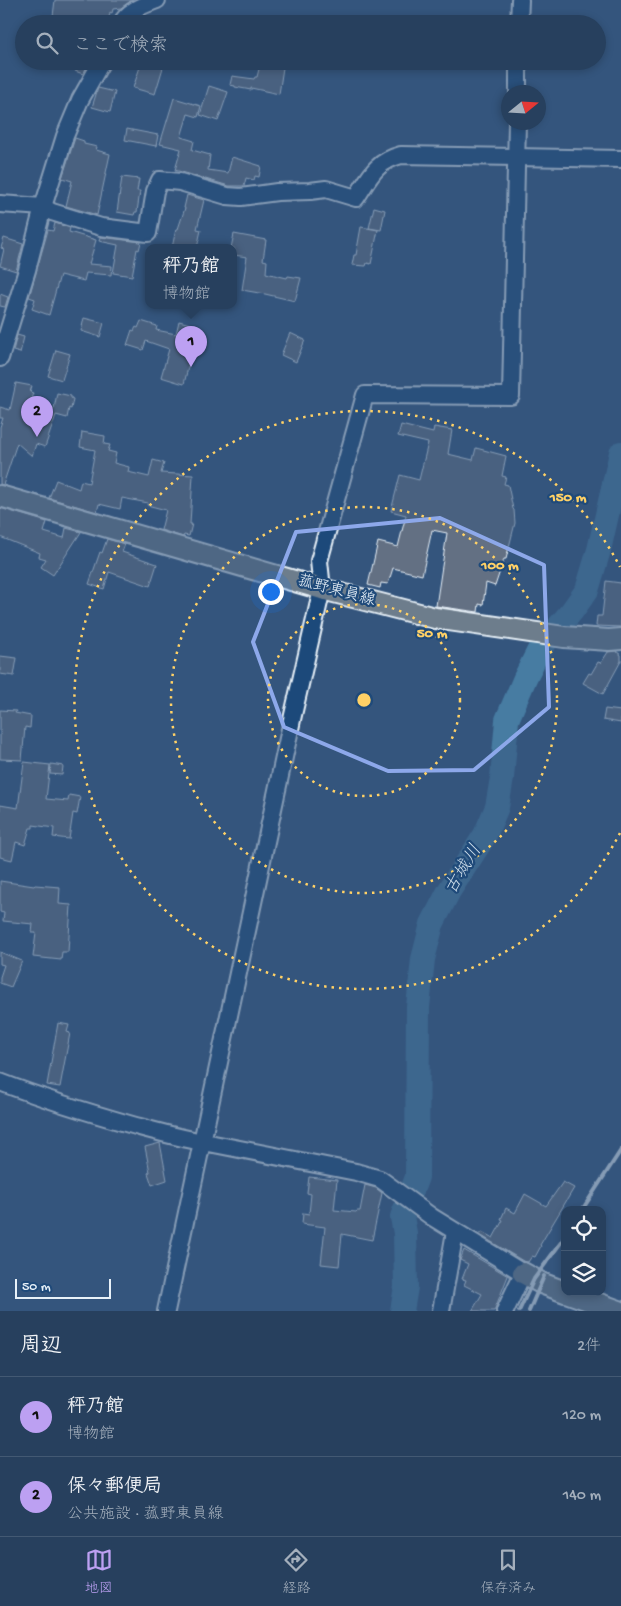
<!DOCTYPE html>
<html lang="ja">
<meta charset="utf-8">
<style>
:root{--surface:#27405e;--page:#334b67;--text:#f1f3f6;--muted:#a4afbc;--line:#435973;--accent:#bca0f2}
body{margin:0;font-family:"Gochi Hand","Klee One",sans-serif;background:var(--page);color:var(--text)}
.controls{position:absolute;right:15px;bottom:15px;display:grid;overflow:hidden;border-radius:10px;box-shadow:0 2px 8px #0003}
.controls button{width:45px;height:45px;display:grid;place-items:center;padding:0;border:0;border-bottom:1px solid var(--line);background:var(--surface);color:var(--text);font:25px sans-serif}
.compass{position:absolute;left:501px;top:85px;width:45px;height:45px;border-radius:50%;background:var(--surface);box-shadow:0 2px 8px #0003;rotate:72deg}
.scale{position:absolute;left:15px;bottom:12px;width:96px;box-sizing:border-box;padding-left:5px;border:2px solid #e8f1f8;border-top:0;font-size:14px;line-height:18px;white-space:nowrap;color:#e8f1f8;-webkit-text-stroke:4px #1f4a7a;paint-order:stroke}
.you{position:absolute;left:270px;top:591px;width:18px;height:18px;margin:-12px;border:4px solid #fff;border-radius:50%;background:#1a73e8;box-shadow:0 0 0 8px #1a73e833}
.badge{display:grid;place-items:center;width:32px;height:32px;border-radius:50%;background:var(--accent);color:#111;font-size:16px;font-weight:700}
.pin{position:absolute;translate:-50% -41px;filter:drop-shadow(0 1px 2px #0008)}
.pin::after{content:'';position:absolute;top:26px;width:18px;height:15px;background:inherit;clip-path:polygon(0 0,100% 0,50% 100%)}
.popup{position:absolute;left:145px;top:244px;width:92px;height:65px;box-sizing:border-box;display:grid;place-content:center;border-radius:10px;background:var(--surface);filter:drop-shadow(0 1px 4px #0005);font-size:16px;white-space:nowrap;color:var(--muted)}
.popup b{font-size:19px;color:var(--text)}
.popup::after{content:'';position:absolute;left:50%;top:100%;margin-left:-10px;border:10px solid transparent;border-top-color:var(--surface)}
.list{margin:0;padding:0;list-style:none}
h2{display:flex;justify-content:space-between;align-items:center;height:65px;margin:0;padding:0 20px;font-size:21px}
h2 small{font-size:16px;font-weight:400;color:var(--muted)}
.list li{display:grid;grid-template-columns:32px 1fr auto;gap:15px;align-items:center;box-sizing:border-box;height:80px;padding:0 20px;border-top:1px solid var(--line)}
.list b{display:block;font-size:19px;white-space:nowrap}
.list p{margin:0;font-size:16px;white-space:nowrap;color:var(--muted)}
.list em{font-size:16px;font-style:normal;color:var(--muted)}
.icon{flex:none;width:28px;height:28px;fill:none;stroke:currentColor;stroke-width:2;stroke-linecap:round;stroke-linejoin:round}
.map{position:relative;flex:none;width:621px;height:1311px;overflow:hidden}
.search{position:absolute;background:var(--surface);box-shadow:0 2px 8px #0003;left:15px;right:15px;top:15px;height:55px;display:flex;align-items:center;gap:12px;box-sizing:border-box;padding:0 18px;border-radius:28px;color:var(--muted);font-size:19px}
.sheet{height:225px;background:var(--surface)}
nav{display:flex;justify-content:space-around;align-items:center;box-sizing:border-box;height:70px;border-top:1px solid var(--line);background:var(--surface);font-size:14px;color:var(--muted)}
nav a{display:grid;justify-items:center;gap:2px}
nav .on{color:var(--accent)}
.map>svg:first-child{display:block}
.lines{fill:none;stroke-linecap:round;stroke-linejoin:round}
.river{stroke:#467ca2;stroke-width:24}
.building{fill:#647083;stroke:#e8f1f8}
.minor-casing{stroke:#e8f1f8;stroke-width:20}
.major-casing{stroke:#e8f1f8;stroke-width:24}
.minor{stroke:#1f4a7a;stroke-width:16}
.major{stroke:#6d7d8c;stroke-width:20}
.rail{stroke:#e8f1f8;stroke-width:4}
.marked{fill:none;stroke:#8da8ea;stroke-width:4;stroke-linejoin:round}
.ring{fill:none;stroke:#ffd166;stroke-width:2.5;stroke-dasharray:2.5 5}
.labels{text-anchor:middle;dominant-baseline:central;stroke-width:4.5;stroke-linejoin:round;paint-order:stroke}
.street-label{font-size:16px;fill:#e8f1f8;stroke:#1f4a7a}
.water-label{font-size:18px;font-style:italic;fill:#d0dfeb;stroke:#1f4a7a}
.centre{fill:#ffd166;stroke:#1f4a7a;stroke-width:2.5}
.ring-label{font-size:15px;text-anchor:middle;font-weight:bold;fill:#ffd166;stroke:#1f4a7a;stroke-width:4.5;stroke-linejoin:round;paint-order:stroke}
</style>
<div class="map">
<svg width="621" height="1311" viewBox="0 0 621 1311">
<rect width="100%" height="100%" fill="#34557d"/>
<filter id="ink" filterUnits="userSpaceOnUse"><feTurbulence type="fractalNoise" baseFrequency=".02" numOctaves="2"/><feDisplacementMap in="SourceGraphic" scale="10" xChannelSelector="R" yChannelSelector="G"/><feConvolveMatrix kernelMatrix="1 2 1 2 8 2 1 2 1" color-interpolation-filters="sRGB"/></filter>
<g filter="url(#ink)">
<g class="lines">
<path class="river" d="M402,1311l4,-24 -1,-54 -3,-16 15,-40 1,-170 5,-48 9,-35 17,-33 36,-56 12,-28 5,-29 5,-58 18,-42 15,-30 32,-37 15,-21 12,-40 22,-97"/>
</g>
<g class="building">
<path d="M55,0h77l-11,8 -8,1 -1,4 -2,-1 -2,12h-18l1,-4 -38,-4z"/>
<path d="M142,61h23l-10,33 -22,-6z"/>
<path d="M261,61h23l-5,33 -28,-6v2l-16,-3v-1l-5,-1 2,-9 22,3 1,-2h2z"/>
<path d="M80,62l8,3 -5,9 -8,-3z"/>
<path d="M209,86l19,6 -10,29 -18,-6z"/>
<path d="M98,88l17,4 -5,20 -18,-5z"/>
<path d="M174,98l27,8 -3,11 -10,-3 -7,23 13,4 -2,9 18,5 -2,15 20,3 4,-16 29,9 -2,11 -4,-1 -1,4 -8,-2 -2,8h-15l-54,-16 6,-21 -21,-5z"/>
<path d="M127,129l31,6 -2,11 -31,-6z"/>
<path d="M75,138l9,3v3l13,3 -1,3 14,4 -13,61 -31,-9 6,-25 -10,-3z"/>
<path d="M122,177l17,2 -2,12h3l-3,21h-2l-1,3 -17,-3z"/>
<path d="M187,195l17,5 -7,29 4,1 -4,18h-25l4,-19h2l7,-21h-1z"/>
<path d="M374,207l11,3 -4,20 -12,-2z"/>
<path d="M55,223l15,5 -1,4 27,8 -7,24 23,2 -1,9 -25,-2 -2,8 -24,-6 -11,40 -17,-6 3,-10 -6,-2 19,-67 5,1z"/>
<path d="M361,227l17,3 -7,34 -4,-1 -1,3 -14,-1 2,-10h2z"/>
<path d="M234,234l32,6 -3,20 4,1 -1,12 21,5 1,-2 13,2 -6,23 -30,-7 -23,-4 5,-33 -13,-2v-7h-3z"/>
<path d="M100,237l41,5 -2,8 -2,-1 -5,27 -19,-3 5,-28 -19,-4z"/>
<path d="M4,238l19,6 -7,27 -16,-5 4,-17 -3,-1z"/>
<path d="M0,294l8,3 -3,10 -5,-1z"/>
<path d="M84,318l20,5 -4,14 -19,-6z"/>
<path d="M141,321l16,5 -1,4 20,4 3,-13 19,5 -14,58 -23,-7 8,-28 -23,-8 -3,9 -16,-5 5,-15 2,1 2,-4 2,1z"/>
<path d="M290,333l15,7 -9,22 -15,-7z"/>
<path d="M17,335l7,2 -4,16 -7,-2z"/>
<path d="M56,350l14,4 -8,26 -14,-4z"/>
<path d="M16,383l16,3 -2,6 3,1 -3,9 24,7 3,-16 14,3v2l2,1 -2,10 -2,-1 -2,10 -11,-3 -11,32 -9,-3 -4,12 -15,-13 -14,42 -3,-1v-57l3,-9h-3v-11l10,3z"/>
<path d="M401,425l32,8 1,-6 18,3 -4,24 25,6 3,-12 30,8 -4,20 4,1 -2,7 4,1 5,24 1,1 1,13 -9,36h-2l-9,27 -9,-3 -3,22 -4,-1 -1,8 -42,-6 11,-73 -15,-3 -10,45 -29,-7 -5,16 -7,-1 -1,5 -12,-3 10,-43 20,5 8,-32 -15,-4 9,-36 19,5 9,-37 -30,-7z"/>
<path d="M82,432l23,4 -1,8 6,1 -2,6 8,2 -2,10 15,4 -1,5 21,5 4,-17 11,3 -3,10 32,2 -3,49h2l-3,12 -5,-1 -1,2 -22,-7 5,-20 -19,-5 1,-2 -26,-5 -2,11 -21,-5 -2,8 -48,-14 7,-18 23,9 2,-8 8,2 6,-33 -15,-3z"/>
<path d="M0,508l47,14 -3,10 20,6 2,-10 15,4 -28,43 -12,-8 5,-8 -7,-2 1,-4 -40,-16z"/>
<path d="M107,539l18,5 -3,8 35,12 -7,22 -41,-14 -5,17 -15,-5 11,-32 2,1z"/>
<path d="M606,581l15,2v44l-25,-1 1,-10h5z"/>
<path d="M616,651l5,4v6l-18,33 -20,-11 6,-10 2,1 7,-12 3,1 7,-11z"/>
<path d="M0,656l17,2 -3,18 -14,-2z"/>
<path d="M605,709l16,2v12l-18,-3z"/>
<path d="M0,710l16,1 -1,2 16,3 -1,12 -5,-1 -3,33 -22,-1z"/>
<path d="M24,762l26,3 -4,34 22,2 1,-6 11,2 -3,17 -4,-1 -4,26 -16,-2 1,-9 -21,-3v3h-3l-5,17 -9,-3 -4,18 -12,-3v-52l18,3z"/>
<path d="M51,764l12,2 -1,9 -12,-1z"/>
<path d="M0,881l34,5 1,-1 25,2 -1,17 12,1 -3,47h-6l-1,8 -28,-3 3,-24h-4l1,-9 -30,-3 1,-8 -4,-1z"/>
<path d="M0,952l22,9 -11,26 -11,-4v-6l4,-12 -4,-1z"/>
<path d="M58,1023l11,2 -2,7 3,1 -10,54 -13,-2z"/>
<path d="M160,1143l7,37 -15,5 -4,-12 2,-1 -5,-25z"/>
<path d="M309,1177l28,3 -3,30 22,2 1,-1h3l5,-26 11,3 6,5 -10,47 -30,-6 -3,32 -18,-2 4,-37 -23,-3 1,-11 6,1 2,-20 -4,-1z"/>
<path d="M563,1182l11,6 -34,57 1,1 -6,11 -3,-1 -4,6 -5,-1 -43,-26 2,-3 11,6 10,-18 -2,-1 5,-11 9,5 10,-19 21,12z"/>
<path d="M464,1250l44,26 -14,35h-22l10,-17 -18,-9 2,-5 -4,-1 6,-15 -8,-4z"/>
</g>
<g class="lines">
<defs>
<g id="minor">
<path d="M121,24c7,-14 23,-19 36,-24"/>
<path d="M519,24l1,-24"/>
<path d="M518,92v-31"/>
<path d="M0,204l43,3 9,5 49,15 47,6 7,-42 5,-11 20,2 47,14 14,1 36,-5 33,-1 16,-2 30,9c14,-21 19,-36 45,-43l220,4"/>
<path d="M0,358l27,-88 16,-63 22,-71 15,-36 22,-39"/>
<path d="M0,1082c44,17 90,31 136,44 26,7 51,14 78,18l142,28 24,7 52,38 91,56 -18,38"/>
<path d="M166,1311l127,-596 29,-126 -3,-28 46,-166 146,1 6,-274"/>
<path d="M441,1311l14,-79"/>
</g>
<g id="major">
<path d="M0,496l322,93 113,29 129,19 45,3 12,-1"/>
<path d="M523,1273l18,10 24,9"/>
<path d="M566,1292l53,19"/>
</g>
</defs>
<use href="#minor" class="minor-casing"/>
<use href="#major" class="major-casing"/>
<use href="#minor" class="minor"/>
<use href="#major" class="major"/>
<g class="rail">
<path d="M582,1210l39,-60"/>
<path d="M519,1311l15,-32 31,-42"/>
<path d="M529,1311l15,-35"/>
</g>
</g>
</g>
<path d="M0 0H621V1311H0ZM440,518l104,47 5,142 -75,63 -86,1 -104,-44 -31,-85 43,-110z" fill="#34557d" fill-opacity=".55" fill-rule="evenodd"/>
<path class="marked" d="M440,518l104,47 5,142 -75,63 -86,1 -104,-44 -31,-85 43,-110z"/>
<g class="ring">
<circle cx="364" cy="700" r="96"/>
<circle cx="364" cy="700" r="193"/>
<path d="M620 833A289 289 0 1 1 620 567"/>
</g>
<g class="labels">
<g class="street-label">
<text transform="translate(336 592) rotate(15)">菰野東員線</text>
</g>
<g class="water-label">
<text transform="translate(464 870) rotate(-59)">古城川</text>
</g>
</g>
<circle cx="364" cy="700" r="8" class="centre"/>
<g class="ring-label">
<text x="568" y="501">150 m</text>
<text x="500" y="569">100 m</text>
<text x="432" y="637">50 m</text>
</g>
</svg>
<div class="controls">
<button><svg class="icon" aria-label="locate" viewBox="0 0 24 24"><circle cx="12" cy="12" r="6"/><path d="M12 2v4M12 18v4M2 12h4M18 12h4"/></svg></button>
<button><svg class="icon" aria-label="layers" viewBox="0 0 24 24"><path d="M12 4l9 5-9 5-9-5zM3 14l9 5 9-5"/></svg></button>
</div>
<svg class="compass" viewBox="-18 -18 36 36"><path d="M0-13l5 13h-10z" fill="#e53935"/><path d="M0 13l5-13h-10z" fill="#a4afbc"/></svg>
<div class="scale">50 m</div>
<div class="you"></div>
<div class="pin badge" style="left:191px;top:367px">1</div>
<div class="popup"><b>秤乃館</b>博物館</div>
<div class="pin badge" style="left:37px;top:437px">2</div>
<div class="search"><svg class="icon" aria-label="search" viewBox="0 0 24 24"><circle cx="10" cy="10" r="6"/><path d="M15 15l6 6"/></svg>ここで検索</div>
</div>
<section class="sheet">
<h2>周辺<small>2件</small></h2>
<ul class="list">
<li><span class="badge">1</span><div><b>秤乃館</b><p>博物館</p></div><em>120 m</em></li>
<li><span class="badge">2</span><div><b>保々郵便局</b><p>公共施設 · 菰野東員線</p></div><em>140 m</em></li>
</ul>
</section>
<nav>
<a class="on"><svg class="icon" aria-label="map" viewBox="0 0 24 24"><path d="M3 6l6-2 6 2 6-2v14l-6 2-6-2-6 2zM9 4v14M15 6v14"/></svg>地図</a>
<a><svg class="icon" aria-label="directions" viewBox="0 0 24 24"><path d="M12 3l9 9-9 9-9-9zM9 14v-3h6M13 9l2 2-2 2"/></svg>経路</a>
<a><svg class="icon" aria-label="saved" viewBox="0 0 24 24"><path d="M7 4h10v16l-5-4-5 4z"/></svg>保存済み</a>
</nav>
